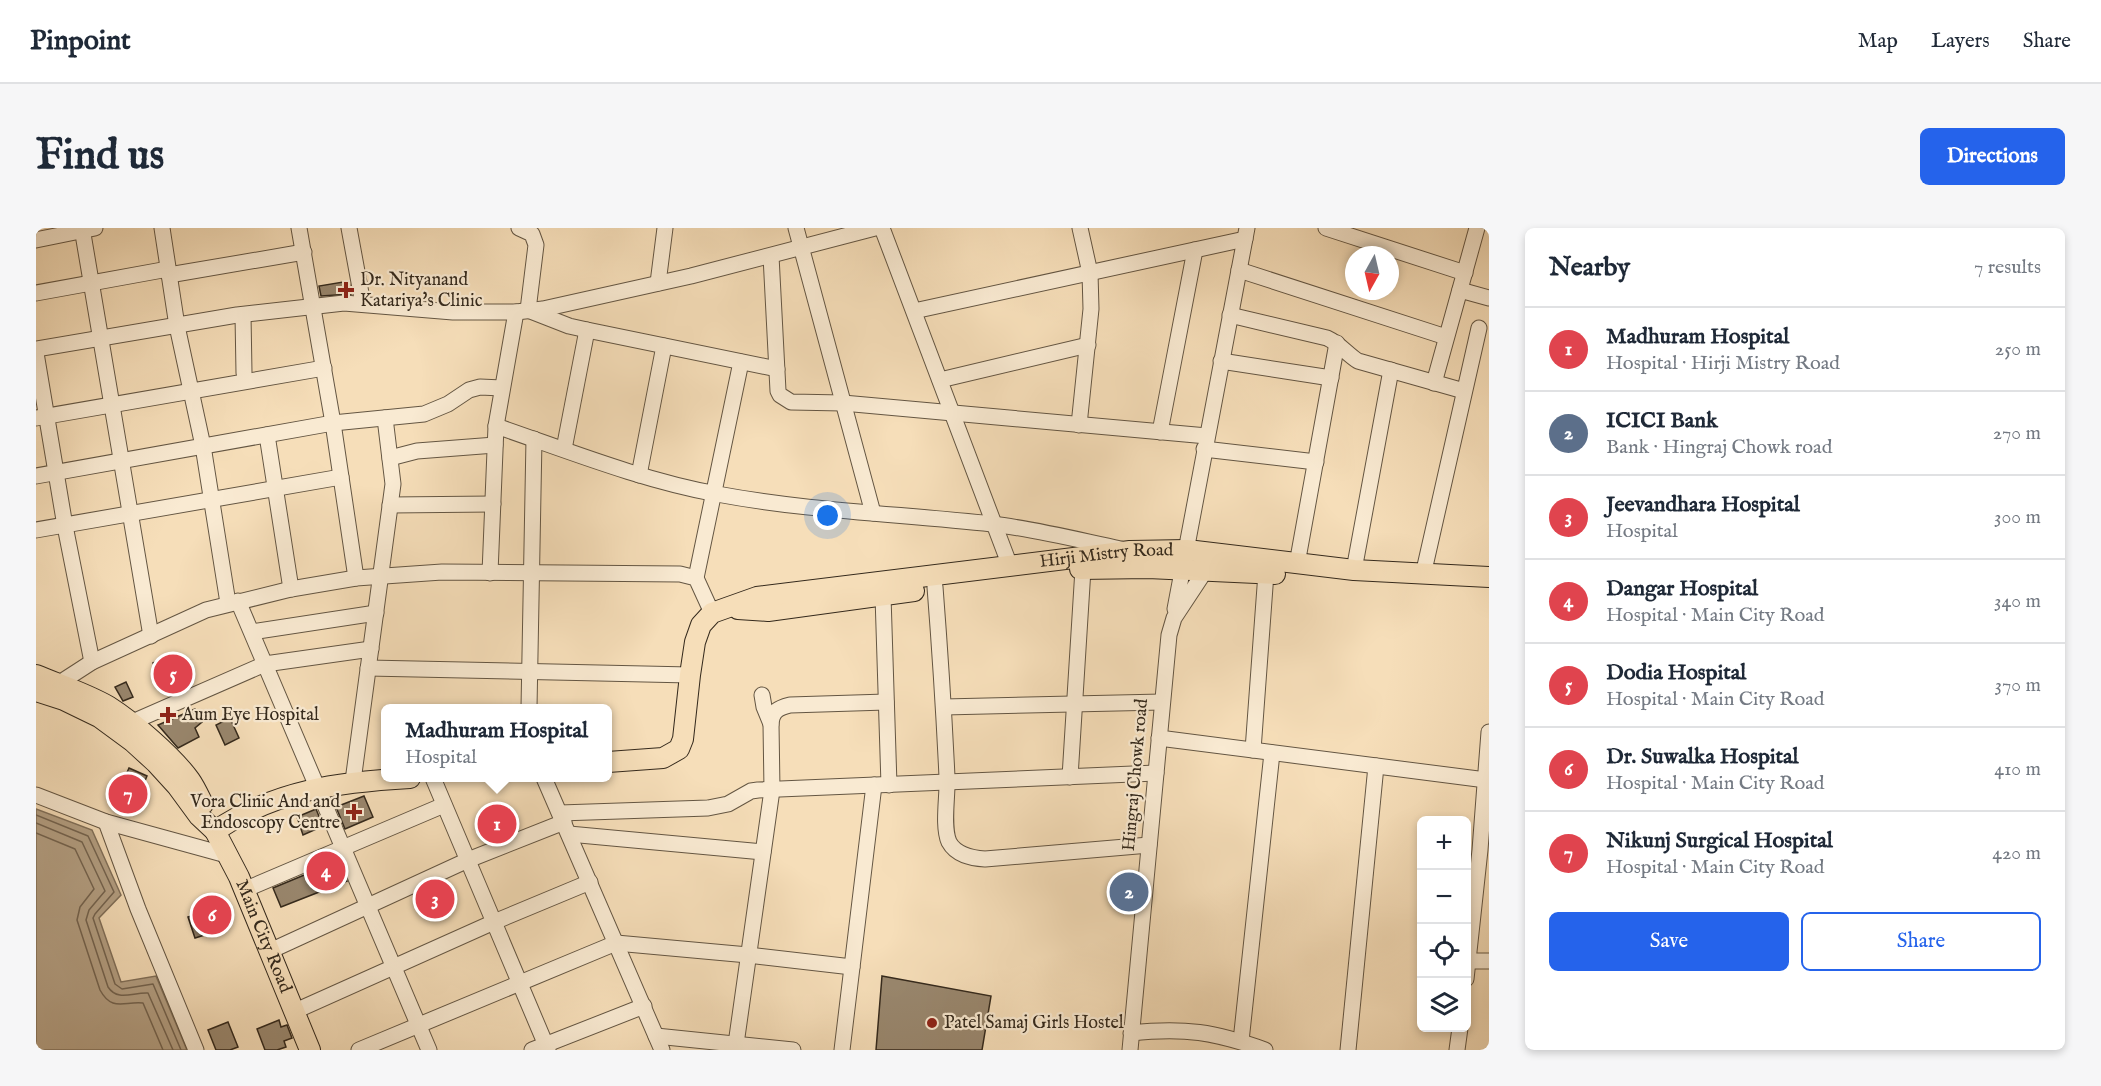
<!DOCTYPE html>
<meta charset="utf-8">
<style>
:root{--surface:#fff;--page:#f6f6f7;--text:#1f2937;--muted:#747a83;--line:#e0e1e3;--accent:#2563eb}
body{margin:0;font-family:"IM FELL English",serif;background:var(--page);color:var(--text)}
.controls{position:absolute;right:18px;bottom:18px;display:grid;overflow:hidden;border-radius:9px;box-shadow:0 3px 9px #0003}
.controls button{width:54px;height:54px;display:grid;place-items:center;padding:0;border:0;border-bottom:2px solid var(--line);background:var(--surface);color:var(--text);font:30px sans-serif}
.compass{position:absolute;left:1309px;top:18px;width:54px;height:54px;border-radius:50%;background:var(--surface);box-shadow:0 3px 9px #0003;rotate:188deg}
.you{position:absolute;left:792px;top:288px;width:21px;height:21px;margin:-15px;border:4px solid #fff;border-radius:50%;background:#1a73e8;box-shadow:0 0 0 9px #1a73e833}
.badge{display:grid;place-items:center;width:39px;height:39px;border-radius:50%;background:var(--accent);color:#fff;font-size:20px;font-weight:700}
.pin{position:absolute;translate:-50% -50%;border:3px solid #fff;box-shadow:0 2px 6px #0006}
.popup{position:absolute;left:345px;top:476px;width:231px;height:78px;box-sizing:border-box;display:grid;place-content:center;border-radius:9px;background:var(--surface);filter:drop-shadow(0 2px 4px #0005);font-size:20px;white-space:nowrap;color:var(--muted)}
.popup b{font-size:22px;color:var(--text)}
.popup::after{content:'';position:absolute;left:50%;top:100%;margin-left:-12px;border:12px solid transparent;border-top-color:var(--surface)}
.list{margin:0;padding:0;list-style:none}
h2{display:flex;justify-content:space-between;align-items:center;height:78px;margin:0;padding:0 24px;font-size:26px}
h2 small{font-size:20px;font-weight:400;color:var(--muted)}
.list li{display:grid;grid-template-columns:39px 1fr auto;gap:18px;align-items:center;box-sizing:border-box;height:84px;padding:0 24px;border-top:2px solid var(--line)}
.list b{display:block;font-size:22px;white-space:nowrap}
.list p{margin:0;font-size:20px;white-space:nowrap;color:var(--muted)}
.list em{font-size:20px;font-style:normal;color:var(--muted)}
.actions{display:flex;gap:12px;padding:18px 24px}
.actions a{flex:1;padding:14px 0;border:2px solid var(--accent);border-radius:9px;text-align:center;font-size:21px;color:var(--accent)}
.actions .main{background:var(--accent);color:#fff}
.icon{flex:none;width:33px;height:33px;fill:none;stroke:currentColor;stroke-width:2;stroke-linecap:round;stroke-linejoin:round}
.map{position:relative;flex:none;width:1453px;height:822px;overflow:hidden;border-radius:9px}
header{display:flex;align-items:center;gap:36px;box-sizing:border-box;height:84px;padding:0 30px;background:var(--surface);border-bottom:2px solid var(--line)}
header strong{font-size:28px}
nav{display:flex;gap:33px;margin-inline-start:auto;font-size:21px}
.intro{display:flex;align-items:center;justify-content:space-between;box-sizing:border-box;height:144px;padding:0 36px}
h1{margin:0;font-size:42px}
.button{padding:15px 27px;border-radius:9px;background:var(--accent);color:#fff;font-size:21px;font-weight:700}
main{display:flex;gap:36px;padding:0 36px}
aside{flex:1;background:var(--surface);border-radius:9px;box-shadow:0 3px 9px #0003}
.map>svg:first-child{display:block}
.water{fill:#b4a084;stroke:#81705a;stroke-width:1.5}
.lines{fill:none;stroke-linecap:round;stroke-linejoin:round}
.shore{stroke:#746450;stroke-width:1.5}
.building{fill:#99876e;stroke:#34291c;stroke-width:1.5}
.minor-casing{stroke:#645643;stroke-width:17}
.major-casing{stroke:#34291c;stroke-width:22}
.minor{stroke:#f9ead2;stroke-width:15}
.major{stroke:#f6deb9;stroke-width:20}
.poi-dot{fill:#8f2418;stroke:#f9ead2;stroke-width:2}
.labels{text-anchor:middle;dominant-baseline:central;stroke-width:4.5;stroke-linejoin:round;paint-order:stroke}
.poi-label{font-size:18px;fill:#34291c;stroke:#f9ead2;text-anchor:start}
.street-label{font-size:18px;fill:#34291c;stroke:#f9ead2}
</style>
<header>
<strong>Pinpoint</strong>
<nav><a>Map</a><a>Layers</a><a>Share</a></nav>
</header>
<div class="intro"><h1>Find us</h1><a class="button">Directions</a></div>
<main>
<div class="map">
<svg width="1453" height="822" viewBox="0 0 1453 822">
<rect width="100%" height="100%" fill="#f6deb9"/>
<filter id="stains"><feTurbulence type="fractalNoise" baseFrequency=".00333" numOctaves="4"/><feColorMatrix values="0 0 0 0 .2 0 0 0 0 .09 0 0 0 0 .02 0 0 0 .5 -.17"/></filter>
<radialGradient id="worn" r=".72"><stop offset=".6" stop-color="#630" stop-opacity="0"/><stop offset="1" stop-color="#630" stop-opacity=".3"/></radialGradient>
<path class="water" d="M0,581l56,21 29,65 -22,23 22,64 35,-6 31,74h-151z"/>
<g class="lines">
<g class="shore">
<path d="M0,587l52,21 26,56 -19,22 -2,4 22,66 7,5 31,-5 28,66"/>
<path d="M0,595l46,19 23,49 -16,19 -3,10 22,67c10,15 25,5 40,6l25,57"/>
<path d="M0,605l39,16 19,40 -14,18 -3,13 23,70c12,22 24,11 43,13l20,47"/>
</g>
</g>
<g class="building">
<path d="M313,53l2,13 -30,2 -2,-10z"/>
<path d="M140,425l11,26 -23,10 -11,-26z"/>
<path d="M90,454l7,15 -10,4 -8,-14z"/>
<path d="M159,481l7,13 -7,6 4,9 -21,11 -20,-23z"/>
<path d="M194,490l9,20 -14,7 -9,-20z"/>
<path d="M93,540l18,8 -16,39 -19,-8z"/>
<path d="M328,568l9,21 -28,12 -9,-22z"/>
<path d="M280,581l7,17 -20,9 -6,-18z"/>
<path d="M302,633l9,20 -66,26 -8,-19z"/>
<path d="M403,658l8,19 -13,5 -8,-19z"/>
<path d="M184,679l7,21 -32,10 -7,-21z"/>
<path d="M846,748l109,20 -9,54h-106z"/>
<path d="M243,792l2,7 6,-2 5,13 -8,3 2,6 -9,3h-12l-8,-21z"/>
<path d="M192,794l10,25 -8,3h-14l-8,-20z"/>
</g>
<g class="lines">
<defs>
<g id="minor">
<path d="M46,0l69,408"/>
<path d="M126,0l15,98 26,120 25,157"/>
<path d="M263,0l34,195 23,155"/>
<path d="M313,0l14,76"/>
<path d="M483,0l13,6 4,11 -8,65 41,16 18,4 190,39"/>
<path d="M760,0l77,285"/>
<path d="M846,0l128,338"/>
<path d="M1290,0l139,45"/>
<path d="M0,12l59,-12"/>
<path d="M735,28l7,135 2,4 11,7 52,1 364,33"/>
<path d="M1203,42l207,67"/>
<path d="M133,47l135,-23"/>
<path d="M622,55l7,-55"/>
<path d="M1424,62l29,8"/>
<path d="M0,65l132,-24"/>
<path d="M878,83l331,-72"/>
<path d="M207,87l1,58"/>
<path d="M1194,87l97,23c13,6 20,16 31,23l106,30"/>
<path d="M0,121l201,-34 107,-12 109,9h63l27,-3 148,-33 184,-48"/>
<path d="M0,125l29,173 27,136"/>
<path d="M1185,133l110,17"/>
<path d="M904,152l148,-35"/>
<path d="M1398,155l43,-155"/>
<path d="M0,190l288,-50"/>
<path d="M1043,197l12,-116 -1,-36 -10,-45"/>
<path d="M460,198c73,25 145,54 221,68 91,17 183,20 275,30 43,5 86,16 129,25"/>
<path d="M1124,204l35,-182"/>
<path d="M231,207l24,154"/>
<path d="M528,221l23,-119"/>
<path d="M1168,221l112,13"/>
<path d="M354,230l27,-7 78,-6"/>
<path d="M603,247l25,-129"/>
<path d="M0,248l297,-53 91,-9 24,-10 21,-14 11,-3 22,1"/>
<path d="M354,277l103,-1"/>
<path d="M0,302l305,-53"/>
<path d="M1261,336l40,-221"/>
<path d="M1318,342l37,-200"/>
<path d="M454,345l6,-147 20,-114"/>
<path d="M1387,347l56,-247"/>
<path d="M660,350l45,-216"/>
<path d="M899,359c5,64 9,127 12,190 1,18 -5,49 2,65 7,13 22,16 36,17l164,-14"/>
<path d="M847,368l6,189"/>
<path d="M202,373l191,449"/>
<path d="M1139,381l72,-381"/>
<path d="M216,404l124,-19"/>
<path d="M332,440l322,7"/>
<path d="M18,461l4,-5 34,-22 114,-52 85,-21 65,-11 86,-6 238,2 16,4 16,35"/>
<path d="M726,467l2,12 7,17"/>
<path d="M908,479l218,-5"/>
<path d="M493,480l5,-269"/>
<path d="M94,495l135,-59 106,-15"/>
<path d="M1123,510l327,42"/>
<path d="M1217,522l13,-177"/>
<path d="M1034,549l13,-208"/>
<path d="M397,550l115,272"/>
<path d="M508,550l118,272"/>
<path d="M317,553l40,-297 -8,-66"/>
<path d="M0,567l70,27 124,34"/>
<path d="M524,585l148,-5 20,-4 23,-13 7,-1 398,-17"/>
<path d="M70,594l32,87 58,141"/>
<path d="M533,606l194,18"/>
<path d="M208,662l200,-85"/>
<path d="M234,723l198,-91 96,-38"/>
<path d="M1433,733h20"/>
<path d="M1430,751l14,-129 9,-118"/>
<path d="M257,784l201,-90 96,-40"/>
<path d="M1095,805c53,-6 84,-1 134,17"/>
<path d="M620,808l137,14"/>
<path d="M1205,813l31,-288"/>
<path d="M700,816l36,-254 -1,-66c1,-13 7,-16 19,-19l96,-3"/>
<path d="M323,822l257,-107 132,12 104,12"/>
<path d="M496,822l112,-44"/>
<path d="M806,822l32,-265"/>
<path d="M1094,822l39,-415 5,-17 35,-53"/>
<path d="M1312,822l28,-284"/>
<path d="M1421,822l3,-22"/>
</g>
<g id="major">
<path d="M1044,341l68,-1 127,6"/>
<path d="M702,381l30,2 146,-20"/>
<path d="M0,447c24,10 49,18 72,31 25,16 64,49 82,74 5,7 9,16 13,24"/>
<path id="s1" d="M0,463l28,9 35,17 34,25 23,21 21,23 22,30 16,15 24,46 71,173"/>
<path id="s2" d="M572,534l55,-4 16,-9 4,-10 7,-64 5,-33 6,-17 11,-12 45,-16 373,-46 57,-1 167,20 135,7"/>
<path d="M179,603c60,-41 124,-49 195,-53"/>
</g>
</defs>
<use href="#minor" class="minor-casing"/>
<use href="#major" class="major-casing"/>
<use href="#minor" class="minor"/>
<use href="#major" class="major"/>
</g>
<g class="poi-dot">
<path d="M307 53h6v6h6v6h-6v6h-6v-6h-6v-6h6z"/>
<path d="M129 478h6v6h6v6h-6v6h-6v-6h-6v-6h6z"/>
<path d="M315 575h6v6h6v6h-6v6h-6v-6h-6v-6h6z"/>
<circle cx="896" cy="795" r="6"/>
</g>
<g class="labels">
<g class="poi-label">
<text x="324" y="52">Dr. Nityanand<tspan x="324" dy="21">Katariya's Clinic</tspan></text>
<text x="146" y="487">Aum Eye Hospital</text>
<text x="304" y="574" text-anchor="end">Vora Clinic And and<tspan x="304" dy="21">Endoscopy Centre</tspan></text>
<text x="908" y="795">Patel Samaj Girls Hostel</text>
</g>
<g class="street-label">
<text stroke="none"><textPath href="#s2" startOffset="616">Hirji Mistry Road</textPath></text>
<text transform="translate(1100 547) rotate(-85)">Hingraj Chowk road</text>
<text stroke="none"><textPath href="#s1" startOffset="348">Main City Road</textPath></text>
</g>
</g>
<rect width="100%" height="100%" filter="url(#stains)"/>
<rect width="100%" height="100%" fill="url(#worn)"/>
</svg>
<div class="controls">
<button>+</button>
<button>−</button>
<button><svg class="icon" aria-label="locate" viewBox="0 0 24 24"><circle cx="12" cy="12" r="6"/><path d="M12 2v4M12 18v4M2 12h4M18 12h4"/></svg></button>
<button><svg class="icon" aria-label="layers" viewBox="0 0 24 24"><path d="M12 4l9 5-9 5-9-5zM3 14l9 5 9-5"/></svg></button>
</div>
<svg class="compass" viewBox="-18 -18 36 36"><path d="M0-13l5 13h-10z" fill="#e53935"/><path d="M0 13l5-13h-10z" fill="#747a83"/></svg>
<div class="you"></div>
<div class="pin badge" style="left:461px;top:596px;background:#e0444e">1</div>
<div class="popup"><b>Madhuram Hospital</b>Hospital</div>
<div class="pin badge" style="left:1093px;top:664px;background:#5c6f8a">2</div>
<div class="pin badge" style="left:399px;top:671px;background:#e0444e">3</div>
<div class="pin badge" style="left:290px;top:643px;background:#e0444e">4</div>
<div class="pin badge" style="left:137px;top:446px;background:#e0444e">5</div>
<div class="pin badge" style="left:176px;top:687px;background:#e0444e">6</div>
<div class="pin badge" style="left:92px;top:566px;background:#e0444e">7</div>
</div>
<aside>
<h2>Nearby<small>7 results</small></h2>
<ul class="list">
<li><span class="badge" style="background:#e0444e">1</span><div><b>Madhuram Hospital</b><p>Hospital · Hirji Mistry Road</p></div><em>250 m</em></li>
<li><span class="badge" style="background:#5c6f8a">2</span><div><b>ICICI Bank</b><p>Bank · Hingraj Chowk road</p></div><em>270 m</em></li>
<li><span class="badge" style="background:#e0444e">3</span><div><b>Jeevandhara Hospital</b><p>Hospital</p></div><em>300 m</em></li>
<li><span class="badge" style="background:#e0444e">4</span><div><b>Dangar Hospital</b><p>Hospital · Main City Road</p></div><em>340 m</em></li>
<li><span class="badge" style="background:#e0444e">5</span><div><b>Dodia Hospital</b><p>Hospital · Main City Road</p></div><em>370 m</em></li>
<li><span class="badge" style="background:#e0444e">6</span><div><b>Dr. Suwalka Hospital</b><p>Hospital · Main City Road</p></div><em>410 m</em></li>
<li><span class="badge" style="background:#e0444e">7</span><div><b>Nikunj Surgical Hospital</b><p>Hospital · Main City Road</p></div><em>420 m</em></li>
</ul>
<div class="actions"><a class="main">Save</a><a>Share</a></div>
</aside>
</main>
